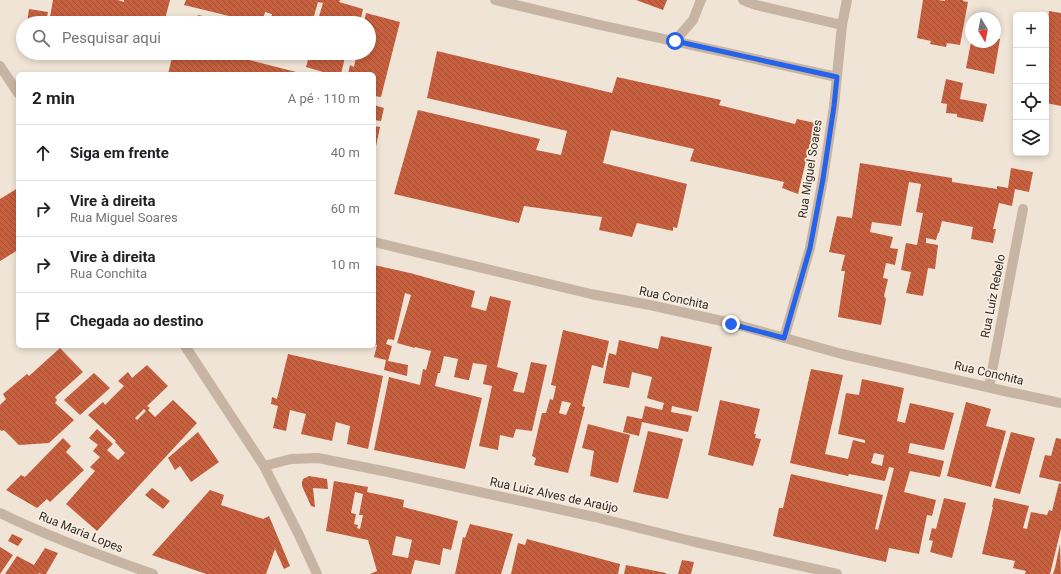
<!DOCTYPE html>
<html lang="pt">
<meta charset="utf-8">
<style>
:root{--surface:#fff;--page:#f6f6f6;--text:#202124;--muted:#757577;--line:#e0e0e0}
body{margin:0;font-family:Roboto,sans-serif;background:var(--page);color:var(--text)}
.controls{position:absolute;right:12px;top:12px;display:grid;overflow:hidden;border-radius:6px;box-shadow:0 2px 6px #0003}
.controls button{width:36px;height:36px;display:grid;place-items:center;padding:0;border:0;border-bottom:1px solid var(--line);background:var(--surface);color:var(--text);font:20px sans-serif}
.compass{position:absolute;left:965px;top:12px;width:36px;height:36px;border-radius:50%;background:var(--surface);box-shadow:0 2px 6px #0003;rotate:170deg}
.stop{position:absolute;width:12px;height:12px;margin:-9px;border:3px solid #2563eb;border-radius:50%;background:#fff}
.stop.end{background:#2563eb;border-color:#fff;box-shadow:0 1px 4px #0008}
.list{margin:0;padding:0;list-style:none}
h2{display:flex;justify-content:space-between;align-items:center;height:52px;margin:0;padding:0 16px;font-size:17px}
h2 small{font-size:13px;font-weight:400;color:var(--muted)}
.list li{display:grid;grid-template-columns:26px 1fr auto;gap:12px;align-items:center;box-sizing:border-box;height:56px;padding:0 16px;border-top:1px solid var(--line)}
.list b{display:block;font-size:15px;white-space:nowrap}
.list p{margin:0;font-size:13px;white-space:nowrap;color:var(--muted)}
.list em{font-size:13px;font-style:normal;color:var(--muted)}
.icon{flex:none;width:22px;height:22px;fill:none;stroke:currentColor;stroke-width:2;stroke-linecap:round;stroke-linejoin:round}
.map{position:relative;flex:none;width:1061px;height:574px;overflow:hidden}
.search{position:absolute;background:var(--surface);box-shadow:0 2px 6px #0003;left:16px;top:16px;width:360px;height:44px;display:flex;align-items:center;gap:10px;box-sizing:border-box;padding:0 14px;border-radius:22px;color:var(--muted);font-size:15px}
.panel{position:absolute;background:var(--surface);box-shadow:0 2px 6px #0003;left:16px;top:72px;width:360px;height:276px;border-radius:6px}
.map>svg:first-child{display:block}
.building{fill:url(#building-back-hatch);fill-rule:evenodd}
.lines{fill:none;stroke-linecap:round;stroke-linejoin:round}
.minor{stroke:#c8b4a2;stroke-width:10}
.route{stroke:#2563eb;stroke-width:5}
.labels{text-anchor:middle;dominant-baseline:central;stroke-width:3.5;stroke-linejoin:round;paint-order:stroke}
.street-label{font-size:12px;fill:#322925;stroke:#f8eee2}
</style>
<div class="map">
<svg width="1061" height="574" viewBox="0 0 1061 574">
<defs>
<pattern id="building-back-hatch" width="6" height="6" patternUnits="userSpaceOnUse"><rect width="6" height="6" fill="#c6603f"/><path d="M-1 5l2 2M0 0l6 6M5-1l2 2" fill="none" stroke="#a14f35"/></pattern>
</defs>
<rect width="100%" height="100%" fill="#f0e4d6"/>
<g class="building">
<path d="M53,0h65l6,2v-2h46l-6,23h-115z"/>
<path d="M186,0h154l-1,2 24,7 -3,14h-43l6,-20 -5,-1 -6,21h-42l2,-9 -7,-2 -3,11h-66l2,-8 30,6 1,-5 -45,-11z"/>
<path d="M636,0h31l-4,10z"/>
<path d="M923,0h15l7,1v-1h18v1l5,1 -8,43 -13,-2 -1,4 -16,-3 1,-3 -14,-3z"/>
<path d="M29,9l19,3 -2,11h-19z"/>
<path d="M1049,11l12,2v93l-15,-3v-83h2z"/>
<path d="M366,13l34,9 -19,75 -7,-1v-22h-26l2,-9 4,2 3,-14h12v-30h-5z"/>
<path d="M995,38l5,1 -6,35 -28,-6 5,-26h24z"/>
<path d="M437,51l175,42 5,-16 104,23 -2,5 76,19 2,-5 18,4 -17,71 -16,-6 2,-6 -94,-21 4,-12 -83,-19 -8,33 84,21 -10,44 -4,-1v4l-36,-8 -5,14 -33,-7 3,-13 -78,-11 -5,17 -125,-29 24,-84 122,29 -4,11 25,5 6,-24 -140,-33z"/>
<path d="M173,53h47l-1,4 14,2 1,-3 70,18h-66l-6,-1v1h-64z"/>
<path d="M310,53h36l-5,21h-18v-2l-17,-5z"/>
<path d="M946,79l17,4 -3,16 27,5 -4,18 -26,-5v-3l-11,-1 1,-9 -6,-1z"/>
<path d="M374,105l10,3 -3,13 -7,-1z"/>
<path d="M374,126l6,1 -5,24h-1z"/>
<path d="M860,163l92,15v4l45,7v-3l11,2 3,-20 22,4 -4,20 -14,-3 -3,17 -13,-3 -6,26h3l-3,14 -22,-4 2,-12 -31,-6 -3,12h-1l-2,7 -10,-2v5l12,2 -3,24 -7,-1 -5,28 -17,-3 5,-21 -10,-2 5,-27 11,2 6,-32 -7,-1 5,-28 -12,-2 -8,44 -29,-4 -2,10 23,5 -3,11 8,1 -3,16 -9,-2 -3,15 5,1 -4,17 2,3 -5,26 -43,-8 7,-46h-4l4,-16 -16,-3 8,-36 15,2z"/>
<path d="M18,188v62l-18,11v-62z"/>
<path d="M374,265l36,8 65,18 -4,16 15,4 4,-15 21,5 -14,66 21,6 -5,18 11,2 7,-31 16,3 -15,66 -16,-2 -3,9 -13,-3 -2,15 -19,-4 13,-60 -9,-2 4,-19 -14,-2 -4,17h-2l-13,-3 4,-18 -14,-3 -4,17h-2l-3,13 47,12 -17,71 -91,-19 15,-73 31,8 3,-16 3,1 5,-19 -16,-4v1l-18,-5 14,-48 -6,-2 -11,47 -6,-1 -2,5 6,2 -4,15 20,4 -1,11 -23,-6 2,-10 -12,-3 3,-12 -3,-1z"/>
<path d="M563,330l46,11 -6,27 -11,-3 -10,41 3,1 -17,66 -34,-8 2,-7 -4,-2 10,-43h4l4,-14 3,1 3,-14 -5,-1zM562,401l9,2 -5,12 -7,-2z"/>
<path d="M661,336l51,11 -14,65 -26,-6 -1,6 21,4 -4,16 -46,-10 -3,14 -16,-4 4,-16 15,3 3,-13 17,4 2,-7 -17,-5 5,-21 -20,-5 -3,16 -26,-5 6,-30 7,2 3,-15 39,9z"/>
<path d="M60,348l23,24 -28,25 2,3 -2,3 19,17 -25,23 -30,2 -15,-15 -2,1 -2,-1v-25l6,-6 -3,-5 24,-20 2,2z"/>
<path d="M288,354l95,22 -15,73 -21,-5 3,-18 -14,-4 -4,19 -31,-7 5,-20 -16,-4 -4,21 -13,-3 5,-22 -7,-2 1,-7 5,2z"/>
<path d="M147,365l21,21 -21,20 3,2 -2,2 7,7 18,-17 24,23 -100,108 -31,-27 29,-33 -5,-4 10,-10 -7,-6 5,-6 -9,-7 8,-9 16,15 -6,6 11,10 7,-7 -10,-11 1,-1 -28,-26 15,-13 2,3 19,-19 -6,-5 10,-9 4,6zM144,409l2,2 -9,9 -2,-2z"/>
<path d="M811,369l32,6 -18,79 23,5 5,-19 12,3v-3l-27,-6 8,-41 13,2 3,-16 42,9 -7,33 8,2 5,-20 44,10 -10,37 -34,-7 -2,10 36,8 -4,16 -30,-6 -6,21 32,8 -4,16 -5,-1 -8,39 -30,-6 -3,14 -113,-26 6,-28h4l8,-34 92,21 -8,34 3,1 16,-62 -5,-1 -4,14 -36,-7 -1,2 -58,-13zM874,453l10,2 -2,11 -11,-3z"/>
<path d="M94,373l16,15 -30,27 -16,-15z"/>
<path d="M720,400l40,9 -6,25h2l-1,4 6,1 -8,27 -45,-11z"/>
<path d="M966,402l25,7 -5,17 20,5 -15,56 -44,-11z"/>
<path d="M588,424l42,11 -12,48 -28,-7 4,-25 -12,-3z"/>
<path d="M648,431l35,8 -15,60 -35,-7z"/>
<path d="M198,432l21,30 -28,20 -11,-16 -5,4 -7,-12z"/>
<path d="M1011,432l24,6 -15,56 -25,-6z"/>
<path d="M63,438l8,8 -5,6 18,18 -34,32 -3,-3 -10,9 -31,-18 15,-15 4,2z"/>
<path d="M1056,438l5,1v43l-22,-5 6,-22 6,1z"/>
<path d="M309,476l18,3 1,10 -15,-1 2,19 -4,-1 -9,-20v-4l1,-3z"/>
<path d="M334,481l34,6 -1,5 37,8 -1,7 55,14 -7,29 -8,-2 -3,17 -25,-5 -4,14h-41l7,-3 -9,-31 -42,-9zM355,492l8,2 -4,21h4l-3,14 -3,-1 1,-3 -4,-1 2,-10 -5,-1zM396,536l16,4 -4,18 -16,-3z"/>
<path d="M1059,483l2,1v45l-11,45h-25l1,-3 -13,-3 2,-7 -33,-7 11,-47h-1l2,-9 35,8 -6,22 4,1 4,-17 16,3 2,-5 3,1z"/>
<path d="M152,488l18,13 -7,8 -18,-14z"/>
<path d="M210,490l14,5 -3,10 42,14 6,-3 21,50 -6,3 -9,-20 -9,25h-60l-54,-19z"/>
<path d="M944,498l22,5 -14,55 -22,-6 3,-11 -4,-1 3,-12 4,1z"/>
<path d="M470,524l43,10 -12,40h-46l8,-37 2,1z"/>
<path d="M12,534l11,5 -5,7 -10,-5z"/>
<path d="M527,539l93,25 -2,10h-107l7,-31 7,2z"/>
<path d="M1060,544l1,30h-8l2,-6z"/>
<path d="M0,547l13,8 -13,19z"/>
<path d="M45,548l13,5 -12,21h-5l-2,-1 -1,1h-33l12,-18 17,9z"/>
<path d="M682,560l12,2 -3,12h-13z"/>
<path d="M626,565l40,8v1h-42z"/>
</g>
<g class="lines">
<g class="minor">
<path d="M495,0l105,25 237,52"/>
<path d="M743,0l13,5 86,20"/>
<path d="M675,41l18,-21 8,-20"/>
<path d="M0,66l18,27"/>
<path d="M374,242l217,52 59,11 81,18 111,31 167,38 52,11"/>
<path d="M784,338l26,-90 13,-69 11,-73 8,-81 5,-25"/>
<path d="M185,346l79,120 35,69 18,39"/>
<path d="M989,387l34,-178"/>
<path d="M264,466l27,-7 27,-1 70,14 207,45 96,24 146,33"/>
<path d="M0,513c49,24 101,43 153,61"/>
</g>
</g>
<g class="lines">
<path class="route" d="M675,41l162,36 -3,29 -11,73 -13,69 -26,90 -53,-14"/>
</g>
<g class="labels">
<g class="street-label">
<text transform="translate(810 169) rotate(-81)">Rua Miguel Soares</text>
<text transform="translate(993 296) rotate(-79)">Rua Luiz Rebelo</text>
<text transform="translate(674 298) rotate(12)">Rua Conchita</text>
<text transform="translate(989 373) rotate(13)">Rua Conchita</text>
<text transform="translate(554 495) rotate(12)">Rua Luiz Alves de Araújo</text>
<text transform="translate(81 532) rotate(22)">Rua Maria Lopes</text>
</g>
</g>
</svg>
<div class="controls">
<button>+</button>
<button>−</button>
<button><svg class="icon" aria-label="locate" viewBox="0 0 24 24"><circle cx="12" cy="12" r="6"/><path d="M12 2v4M12 18v4M2 12h4M18 12h4"/></svg></button>
<button><svg class="icon" aria-label="layers" viewBox="0 0 24 24"><path d="M12 4l9 5-9 5-9-5zM3 14l9 5 9-5"/></svg></button>
</div>
<svg class="compass" viewBox="-18 -18 36 36"><path d="M0-13l5 13h-10z" fill="#e53935"/><path d="M0 13l5-13h-10z" fill="#757577"/></svg>
<div class="stop" style="left:675px;top:41px"></div>
<div class="stop end" style="left:731px;top:324px"></div>
<div class="search"><svg class="icon" aria-label="search" viewBox="0 0 24 24"><circle cx="10" cy="10" r="6"/><path d="M15 15l6 6"/></svg>Pesquisar aqui</div>
<section class="panel">
<h2>2 min<small>A pé · 110 m</small></h2>
<ul class="list">
<li><svg class="icon" aria-label="ahead" viewBox="0 0 24 24"><path d="M12 20V5M6 11l6-6 6 6"/></svg><div><b>Siga em frente</b></div><em>40 m</em></li>
<li><svg class="icon" aria-label="right" viewBox="0 0 24 24"><path d="M7 20v-9h11M14 6l5 5-5 5"/></svg><div><b>Vire à direita</b><p>Rua Miguel Soares</p></div><em>60 m</em></li>
<li><svg class="icon" aria-label="right" viewBox="0 0 24 24"><path d="M7 20v-9h11M14 6l5 5-5 5"/></svg><div><b>Vire à direita</b><p>Rua Conchita</p></div><em>10 m</em></li>
<li><svg class="icon" aria-label="arrive" viewBox="0 0 24 24"><path d="M6 21V4h12l-3 4 3 4H6"/></svg><div><b>Chegada ao destino</b></div></li>
</ul>
</section>
</div>
